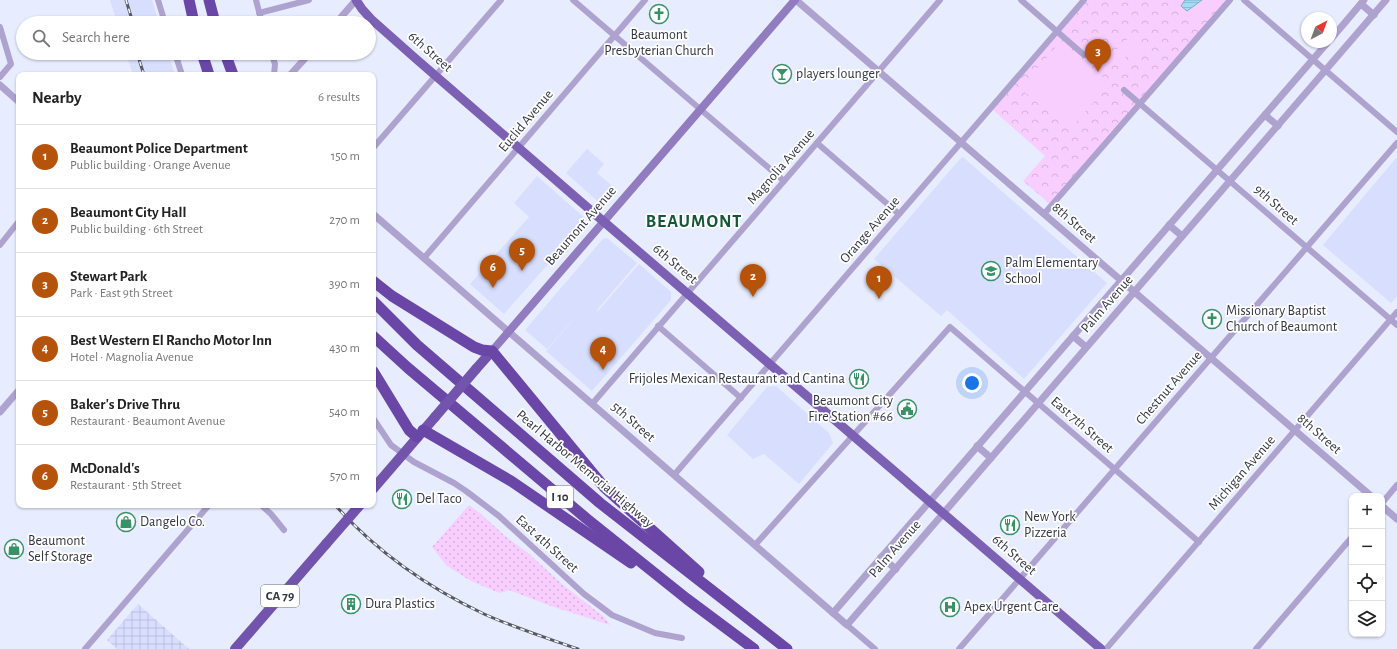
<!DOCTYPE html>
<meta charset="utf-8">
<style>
:root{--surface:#fff;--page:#f2f2f2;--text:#222;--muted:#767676;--line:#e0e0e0;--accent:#b45309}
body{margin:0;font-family:"Alegreya Sans",sans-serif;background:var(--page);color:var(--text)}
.controls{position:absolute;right:12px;bottom:12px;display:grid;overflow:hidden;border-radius:8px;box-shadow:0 1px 3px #0004}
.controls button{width:36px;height:36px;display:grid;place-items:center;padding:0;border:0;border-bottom:1px solid var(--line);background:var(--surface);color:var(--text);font:20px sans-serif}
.compass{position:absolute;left:1301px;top:12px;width:36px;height:36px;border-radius:50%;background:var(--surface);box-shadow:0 1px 3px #0004;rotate:41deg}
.you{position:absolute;left:972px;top:383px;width:14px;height:14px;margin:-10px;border:3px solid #fff;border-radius:50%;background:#1a73e8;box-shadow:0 0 0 6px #1a73e833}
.badge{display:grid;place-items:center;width:26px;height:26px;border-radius:50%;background:var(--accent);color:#fff;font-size:13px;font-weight:700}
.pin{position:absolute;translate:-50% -33px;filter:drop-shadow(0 1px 2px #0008)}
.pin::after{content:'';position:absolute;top:21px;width:14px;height:12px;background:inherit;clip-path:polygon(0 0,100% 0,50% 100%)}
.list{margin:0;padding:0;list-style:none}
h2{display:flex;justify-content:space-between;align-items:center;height:52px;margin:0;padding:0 16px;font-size:17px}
h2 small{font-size:13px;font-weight:400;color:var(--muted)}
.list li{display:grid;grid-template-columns:26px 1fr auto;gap:12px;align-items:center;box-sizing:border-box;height:64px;padding:0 16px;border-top:1px solid var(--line)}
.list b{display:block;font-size:15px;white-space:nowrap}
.list p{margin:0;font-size:13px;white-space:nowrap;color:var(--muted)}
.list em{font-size:13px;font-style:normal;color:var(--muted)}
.icon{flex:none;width:22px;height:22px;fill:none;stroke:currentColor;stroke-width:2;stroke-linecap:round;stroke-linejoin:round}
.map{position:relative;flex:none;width:1397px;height:649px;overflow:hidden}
.search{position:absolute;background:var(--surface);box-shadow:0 1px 3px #0004;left:16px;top:16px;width:360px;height:44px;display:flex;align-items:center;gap:10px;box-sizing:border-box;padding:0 14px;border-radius:22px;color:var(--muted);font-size:15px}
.panel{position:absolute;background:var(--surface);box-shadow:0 1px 3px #0004;left:16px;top:72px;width:360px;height:436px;border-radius:8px}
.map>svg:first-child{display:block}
.built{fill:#d8dffe}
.industrial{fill:url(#industrial-grid)}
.grass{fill:url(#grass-dots)}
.forest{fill:url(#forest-crowns)}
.garden{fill:#f7ceff}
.water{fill:url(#water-rules);stroke:#81aac1}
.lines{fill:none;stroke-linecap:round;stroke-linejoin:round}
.minor{stroke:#aea2cf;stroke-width:6}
.tertiary{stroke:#aea2cf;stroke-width:7}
.secondary{stroke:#917cbf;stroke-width:8}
.primary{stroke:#7c60b3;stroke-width:9}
.trunk{stroke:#7354ad;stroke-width:10}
.motorway{stroke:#6a47a7;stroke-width:11}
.rail-casing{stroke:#565966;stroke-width:3}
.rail{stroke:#fff;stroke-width:1.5;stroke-dasharray:4.5;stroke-linecap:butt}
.trunk-bridge{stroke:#7354ad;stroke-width:10}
.labels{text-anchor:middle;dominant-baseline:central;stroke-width:3.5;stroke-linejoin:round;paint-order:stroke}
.shield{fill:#fff;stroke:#70727b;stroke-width:1}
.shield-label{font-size:13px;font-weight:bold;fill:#333642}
.poi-label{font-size:14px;fill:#333642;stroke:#fff;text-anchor:start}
.street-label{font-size:14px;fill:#333642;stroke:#fff}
.district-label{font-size:18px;font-weight:bold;letter-spacing:1px;fill:#175639;stroke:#fff}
</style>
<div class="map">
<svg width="1397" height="649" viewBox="0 0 1397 649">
<defs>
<pattern id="industrial-grid" width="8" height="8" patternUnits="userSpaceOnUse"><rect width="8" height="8" fill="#d8dffe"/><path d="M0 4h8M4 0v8" fill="none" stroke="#bac0db"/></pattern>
<pattern id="grass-dots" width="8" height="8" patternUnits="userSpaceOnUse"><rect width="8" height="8" fill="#f7ceff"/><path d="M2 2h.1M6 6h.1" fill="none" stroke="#d4b2dc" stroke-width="1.8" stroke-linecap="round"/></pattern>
<pattern id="forest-crowns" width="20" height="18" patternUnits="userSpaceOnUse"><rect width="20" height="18" fill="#f7ceff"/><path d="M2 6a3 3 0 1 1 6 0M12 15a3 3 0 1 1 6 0" fill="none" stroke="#d4b2dc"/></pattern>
<pattern id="water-rules" width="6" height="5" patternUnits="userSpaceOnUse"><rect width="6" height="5" fill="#a2dcf8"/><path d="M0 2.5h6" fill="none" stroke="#8cbdd6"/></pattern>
</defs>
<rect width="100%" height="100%" fill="#e7ecfe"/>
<g class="built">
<path d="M110,0h42l7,23h-42z"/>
<path d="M126,53h42l7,22h-42z"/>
<path d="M587,149l17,15 -7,9 19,16 -14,16 -36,-32z"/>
<path d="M963,157l144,126 -83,96 -77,-69 -6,6 -67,-57 85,-99z"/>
<path d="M1397,157v139l-6,7 -68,-58z"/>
<path d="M537,176l50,44 -83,94 -34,-30 59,-67 -15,-14z"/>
<path d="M607,238l30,25 -40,47h-1l2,1 41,-47 32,28v8l-79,91 -46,-40 42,-48 -41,46 -22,-19 78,-91z"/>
<path d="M776,386l53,47 4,10 -34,41 -35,-30 -11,5 -26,-24 40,-48z"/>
</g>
<path class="industrial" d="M138,604l51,45h-72l-10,-9z"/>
<path class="grass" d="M469,505l12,9 24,22 23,17 34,31 42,33 6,8 -59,-19 -42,-16 -9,3 -15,-6 -16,-7 -23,-15 -14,-18z"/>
<path class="forest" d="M1088,0h144l-182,204 -27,-23 22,-25 -52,-46z"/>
<g class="garden">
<path d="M1166,0h49l-18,21 -4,-3 -4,4 -24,-21z"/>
<path d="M1130,36l11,9 -2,11 -13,-2 -3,16 -14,-12z"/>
<path d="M1061,41l49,43 -41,46 -49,-42z"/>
</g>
<path class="water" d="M1185,0h17l-15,11 -6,-5z"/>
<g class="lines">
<g class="minor">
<path d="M158,0l7,23"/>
<path d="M256,0l6,23"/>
<path d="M573,0l211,181"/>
<path d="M1021,0l63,55"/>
<path d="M1244,0l153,132"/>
<path d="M259,13l50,-13"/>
<path d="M0,27l11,37 -11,13"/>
<path d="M175,53l7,22"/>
<path d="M271,53l4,11 -1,11"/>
<path d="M1124,90l273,235"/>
<path d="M817,143l82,71"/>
<path d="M373,148l128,-148"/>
<path d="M1044,214l186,-214"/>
<path d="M0,245l19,-24"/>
<path d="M424,258l221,-258"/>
<path d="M658,326l83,72"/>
<path d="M592,404l348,-404"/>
<path d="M373,418l18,27 23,17 40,21 12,8 33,25 85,78 28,21 43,18 27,5"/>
<path d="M674,475l410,-475"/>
<path d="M1382,503l15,-18"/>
<path d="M261,505l10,9 13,16"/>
<path d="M755,545l195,-218 249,215"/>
<path d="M847,625l28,24"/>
<path d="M85,649l124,-144"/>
<path d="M959,649l438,-506"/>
<path d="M1106,649l291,-337"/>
<path d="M1256,649l96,-112"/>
</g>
<g class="tertiary">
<path d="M796,0l575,496"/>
<path d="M1361,4l13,11"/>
<path d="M336,23l20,-23"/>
<path d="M1331,39l33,-39"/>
<path d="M290,75l20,-22"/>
<path d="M0,85l19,17"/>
<path d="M1265,115l13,11"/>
<path d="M373,214l474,411 539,-625"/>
<path d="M1169,225l13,11"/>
<path d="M1073,336l13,11"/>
<path d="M0,412l19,-22"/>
<path d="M977,446l14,12"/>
<path d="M1382,506l15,13"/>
<path d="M881,557l15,12"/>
<path d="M833,613l495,-571"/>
</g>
<path class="secondary" d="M492,351l303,-351"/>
<g class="primary">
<path d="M356,0l6,9 9,10 44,39 188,163 304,261"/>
<path d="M908,483l193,166"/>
</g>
<g class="trunk">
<path d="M476,369l16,-18"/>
<path d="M373,489l62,-72"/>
<path d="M235,649l91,-105"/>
</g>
<g class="motorway">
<path d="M189,0l5,23"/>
<path d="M209,0l6,23"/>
<path d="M202,53l7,22"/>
<path d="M225,53l8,22"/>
<path d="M373,281l19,15 82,51 8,3 10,1 113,137 94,84"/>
<path d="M373,301l44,44 183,158 187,146"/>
<path d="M373,336l35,32 179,151 100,80 67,50"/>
<path d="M373,371l36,59 8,7"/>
<path d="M423,430l88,51 120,82"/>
</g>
<defs>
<g id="rail">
<path d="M126,0l7,23"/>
<path d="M137,53l7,22"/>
<path d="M335,505c41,46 94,83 149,109 31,14 63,24 94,35"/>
</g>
</defs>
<use href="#rail" class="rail-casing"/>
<use href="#rail" class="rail"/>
<g class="trunk-bridge">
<path d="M435,417l41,-48"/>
<path d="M326,544l34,-39"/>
</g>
</g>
<defs>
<symbol id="church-ring" viewBox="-11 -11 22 22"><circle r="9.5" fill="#fff" stroke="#399267" stroke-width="1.5"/><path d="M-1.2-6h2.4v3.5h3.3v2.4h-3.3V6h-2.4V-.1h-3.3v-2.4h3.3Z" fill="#399267"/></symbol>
<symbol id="bar-ring" viewBox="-11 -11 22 22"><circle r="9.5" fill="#fff" stroke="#399267" stroke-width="1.5"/><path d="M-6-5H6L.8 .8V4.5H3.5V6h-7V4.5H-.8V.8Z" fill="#399267"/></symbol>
<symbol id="school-ring" viewBox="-11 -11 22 22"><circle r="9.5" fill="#fff" stroke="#399267" stroke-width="1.5"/><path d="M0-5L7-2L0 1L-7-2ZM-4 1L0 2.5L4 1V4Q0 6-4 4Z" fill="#399267"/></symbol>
<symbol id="restaurant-ring" viewBox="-11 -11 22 22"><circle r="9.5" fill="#fff" stroke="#399267" stroke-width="1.5"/><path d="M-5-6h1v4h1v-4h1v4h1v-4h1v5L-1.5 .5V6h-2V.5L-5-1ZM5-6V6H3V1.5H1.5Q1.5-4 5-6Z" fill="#399267"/></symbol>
<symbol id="civic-ring" viewBox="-11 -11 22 22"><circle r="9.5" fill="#fff" stroke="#399267" stroke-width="1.5"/><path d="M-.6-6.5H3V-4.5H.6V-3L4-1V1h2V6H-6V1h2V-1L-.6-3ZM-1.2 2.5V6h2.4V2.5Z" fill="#399267"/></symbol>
<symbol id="shop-ring" viewBox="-11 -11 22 22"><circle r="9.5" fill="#fff" stroke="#399267" stroke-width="1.5"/><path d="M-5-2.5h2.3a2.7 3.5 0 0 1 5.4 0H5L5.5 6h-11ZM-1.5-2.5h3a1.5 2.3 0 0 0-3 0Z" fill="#399267"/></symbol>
<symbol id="building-ring" viewBox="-11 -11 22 22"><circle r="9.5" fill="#fff" stroke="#399267" stroke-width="1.5"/><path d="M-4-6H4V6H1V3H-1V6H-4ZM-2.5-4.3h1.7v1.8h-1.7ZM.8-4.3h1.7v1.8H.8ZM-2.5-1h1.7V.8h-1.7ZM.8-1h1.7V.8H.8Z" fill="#399267"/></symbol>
<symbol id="hospital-ring" viewBox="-11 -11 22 22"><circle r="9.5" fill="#fff" stroke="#399267" stroke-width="1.5"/><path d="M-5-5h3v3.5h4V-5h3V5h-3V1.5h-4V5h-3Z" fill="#399267"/></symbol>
</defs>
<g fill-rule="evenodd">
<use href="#church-ring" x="648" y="3" width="22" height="22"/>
<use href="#bar-ring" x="771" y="63" width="22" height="22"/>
<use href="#school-ring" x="980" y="260" width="22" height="22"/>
<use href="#church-ring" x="1201" y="308" width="22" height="22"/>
<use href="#restaurant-ring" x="848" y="368" width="22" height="22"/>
<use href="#civic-ring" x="896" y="398" width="22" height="22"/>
<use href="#restaurant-ring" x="391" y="488" width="22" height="22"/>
<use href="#shop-ring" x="115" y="511" width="22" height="22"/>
<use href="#restaurant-ring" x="999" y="514" width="22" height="22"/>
<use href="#shop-ring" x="3" y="538" width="22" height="22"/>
<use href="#building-ring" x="340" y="593" width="22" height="22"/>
<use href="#hospital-ring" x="939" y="596" width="22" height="22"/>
</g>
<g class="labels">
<g class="shield">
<rect x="547" y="486" width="26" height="22" rx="3"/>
<rect x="261" y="585" width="38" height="22" rx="3"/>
</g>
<g class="shield-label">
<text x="560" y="497">I 10</text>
<text x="280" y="596">CA 79</text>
</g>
<g class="poi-label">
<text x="659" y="35" text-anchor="middle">Beaumont<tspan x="659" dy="16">Presbyterian Church</tspan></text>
<text x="796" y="74">players lounger</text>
<text x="1005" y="263">Palm Elementary<tspan x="1005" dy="16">School</tspan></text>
<text x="1226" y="311">Missionary Baptist<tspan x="1226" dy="16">Church of Beaumont</tspan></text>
<text x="845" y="379" text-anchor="end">Frijoles Mexican Restaurant and Cantina</text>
<text x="893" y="401" text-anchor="end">Beaumont City<tspan x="893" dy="16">Fire Station #66</tspan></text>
<text x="416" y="499">Del Taco</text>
<text x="1024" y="517">New York<tspan x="1024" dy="16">Pizzeria</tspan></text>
<text x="140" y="522">Dangelo Co.</text>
<text x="28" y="541">Beaumont<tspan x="28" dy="16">Self Storage</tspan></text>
<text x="365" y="604">Dura Plastics</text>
<text x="964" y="607">Apex Urgent Care</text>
</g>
<g class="street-label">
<text transform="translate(430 52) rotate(41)">6th Street</text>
<text transform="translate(526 121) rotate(-50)">Euclid Avenue</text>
<text transform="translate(781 167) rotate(-49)">Magnolia Avenue</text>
<text transform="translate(1276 205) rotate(41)">9th Street</text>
<text transform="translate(1074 223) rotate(41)">8th Street</text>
<text transform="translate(581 226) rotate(-49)">Beaumont Avenue</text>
<text transform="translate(870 230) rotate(-49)">Orange Avenue</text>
<text transform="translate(675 264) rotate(40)">6th Street</text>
<text transform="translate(1107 304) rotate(-49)">Palm Avenue</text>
<text transform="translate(1169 388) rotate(-49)">Chestnut Avenue</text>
<text transform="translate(633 422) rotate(41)">5th Street</text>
<text transform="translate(1082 425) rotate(41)">East 7th Street</text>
<text transform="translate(1319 434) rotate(41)">8th Street</text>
<text transform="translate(585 469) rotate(40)">Pearl Harbor Memorial Highway</text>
<text transform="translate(1242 473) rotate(-49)">Michigan Avenue</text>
<text transform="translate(547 544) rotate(42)">East 4th Street</text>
<text transform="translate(895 549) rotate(-49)">Palm Avenue</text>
<text transform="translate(1014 555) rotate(41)">6th Street</text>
</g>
<g class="district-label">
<text x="694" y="222">BEAUMONT</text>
</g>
</g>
</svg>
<div class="controls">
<button>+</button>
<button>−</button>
<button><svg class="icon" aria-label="locate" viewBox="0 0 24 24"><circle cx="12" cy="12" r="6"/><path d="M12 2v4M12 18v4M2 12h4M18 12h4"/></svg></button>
<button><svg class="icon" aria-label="layers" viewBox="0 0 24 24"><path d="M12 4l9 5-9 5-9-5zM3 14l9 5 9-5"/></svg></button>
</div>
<svg class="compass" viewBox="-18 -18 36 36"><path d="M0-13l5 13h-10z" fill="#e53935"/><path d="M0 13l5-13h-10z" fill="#767676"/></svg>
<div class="you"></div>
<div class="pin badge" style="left:879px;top:299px">1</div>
<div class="pin badge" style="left:753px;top:297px">2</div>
<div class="pin badge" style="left:1098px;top:72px">3</div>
<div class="pin badge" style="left:603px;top:370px">4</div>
<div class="pin badge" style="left:522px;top:271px">5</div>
<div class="pin badge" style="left:493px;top:288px">6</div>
<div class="search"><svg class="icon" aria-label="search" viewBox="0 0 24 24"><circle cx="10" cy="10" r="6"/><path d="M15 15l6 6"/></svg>Search here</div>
<section class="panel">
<h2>Nearby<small>6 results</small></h2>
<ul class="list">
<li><span class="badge">1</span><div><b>Beaumont Police Department</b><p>Public building · Orange Avenue</p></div><em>150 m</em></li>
<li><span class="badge">2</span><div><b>Beaumont City Hall</b><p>Public building · 6th Street</p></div><em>270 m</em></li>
<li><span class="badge">3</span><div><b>Stewart Park</b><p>Park · East 9th Street</p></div><em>390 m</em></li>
<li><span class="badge">4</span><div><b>Best Western El Rancho Motor Inn</b><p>Hotel · Magnolia Avenue</p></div><em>430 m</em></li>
<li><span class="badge">5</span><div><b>Baker's Drive Thru</b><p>Restaurant · Beaumont Avenue</p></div><em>540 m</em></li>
<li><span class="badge">6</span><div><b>McDonald's</b><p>Restaurant · 5th Street</p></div><em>570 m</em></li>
</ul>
</section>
</div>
